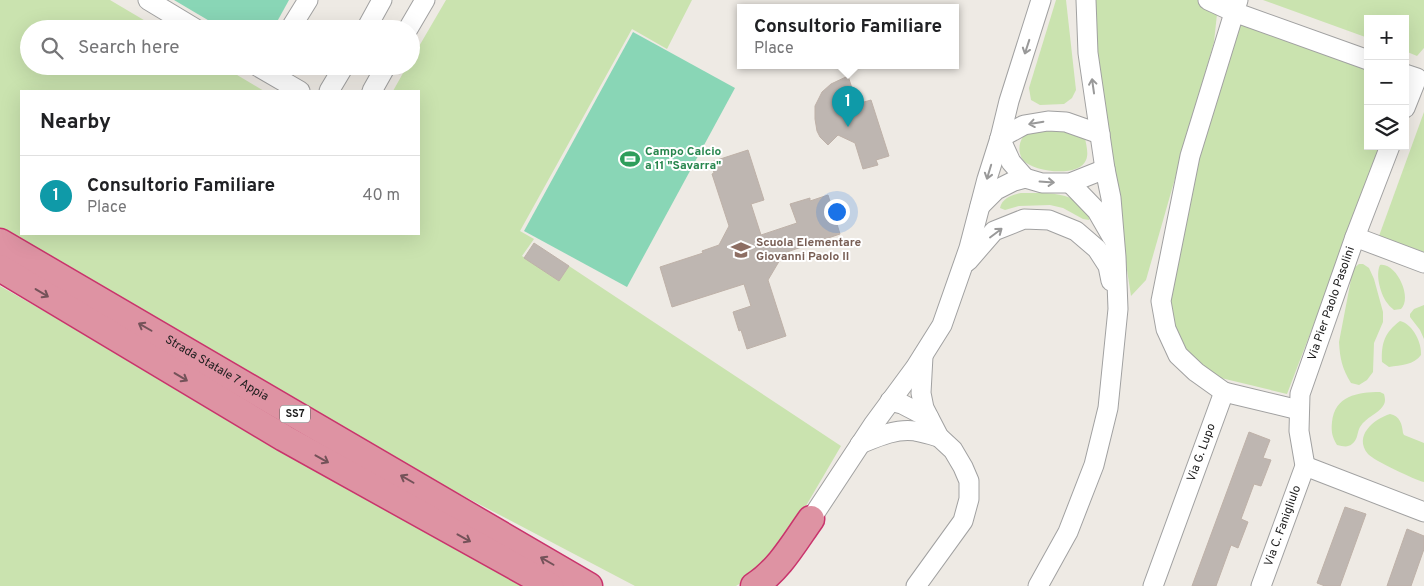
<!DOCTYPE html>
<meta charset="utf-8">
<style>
:root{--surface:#fff;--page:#f6f6f6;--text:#202124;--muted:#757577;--line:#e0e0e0;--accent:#ea580c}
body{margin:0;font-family:Overpass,sans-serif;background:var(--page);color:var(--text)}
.controls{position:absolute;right:15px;top:15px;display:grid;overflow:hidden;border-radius:0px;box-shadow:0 5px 20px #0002}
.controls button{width:45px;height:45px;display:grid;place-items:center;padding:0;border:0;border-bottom:1px solid var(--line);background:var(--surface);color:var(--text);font:25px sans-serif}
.you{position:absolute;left:836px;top:211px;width:18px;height:18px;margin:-12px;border:4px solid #fff;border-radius:50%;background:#1a73e8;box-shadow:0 0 0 8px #1a73e833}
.badge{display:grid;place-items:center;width:32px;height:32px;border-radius:50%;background:var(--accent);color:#fff;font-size:16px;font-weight:700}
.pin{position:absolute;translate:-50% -41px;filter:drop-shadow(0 1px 2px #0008)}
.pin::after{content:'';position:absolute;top:26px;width:18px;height:15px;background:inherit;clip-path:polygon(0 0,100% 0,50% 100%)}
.popup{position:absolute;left:737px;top:4px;width:222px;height:65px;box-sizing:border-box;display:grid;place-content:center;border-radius:0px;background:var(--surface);filter:drop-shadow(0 1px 4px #0005);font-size:16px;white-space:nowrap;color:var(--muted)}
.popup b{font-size:19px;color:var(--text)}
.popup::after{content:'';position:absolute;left:50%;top:100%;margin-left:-10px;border:10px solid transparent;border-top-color:var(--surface)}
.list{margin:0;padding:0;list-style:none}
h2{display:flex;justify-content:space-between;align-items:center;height:65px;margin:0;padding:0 20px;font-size:21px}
h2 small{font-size:16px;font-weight:400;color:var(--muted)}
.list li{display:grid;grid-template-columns:32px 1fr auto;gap:15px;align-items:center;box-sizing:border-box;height:80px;padding:0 20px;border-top:1px solid var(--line)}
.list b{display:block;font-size:19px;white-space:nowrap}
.list p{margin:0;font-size:16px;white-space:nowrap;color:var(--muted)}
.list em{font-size:16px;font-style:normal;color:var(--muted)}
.icon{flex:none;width:28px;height:28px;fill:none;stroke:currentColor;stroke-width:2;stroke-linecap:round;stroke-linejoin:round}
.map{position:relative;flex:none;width:1424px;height:586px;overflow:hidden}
.search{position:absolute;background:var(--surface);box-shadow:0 5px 20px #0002;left:20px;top:20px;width:400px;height:55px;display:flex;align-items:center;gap:12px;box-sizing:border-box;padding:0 18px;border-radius:28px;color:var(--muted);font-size:19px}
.panel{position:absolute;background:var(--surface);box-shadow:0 5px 20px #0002;left:20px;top:90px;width:400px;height:145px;border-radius:0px}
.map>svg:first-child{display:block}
.grass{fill:#cae3af}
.pitch{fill:#89d6b6}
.building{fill:#beb6b1;stroke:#beb1a8}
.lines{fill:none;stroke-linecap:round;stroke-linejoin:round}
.minor-casing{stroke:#a1a1a1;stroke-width:21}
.highway-casing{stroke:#c9346c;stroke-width:29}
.minor{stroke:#fff;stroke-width:19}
.highway{stroke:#de93a3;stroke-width:26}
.oneway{stroke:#999}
.oneway2{stroke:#745259}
.labels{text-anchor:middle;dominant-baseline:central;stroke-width:4;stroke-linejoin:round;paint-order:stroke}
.shield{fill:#fff;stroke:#616161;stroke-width:1}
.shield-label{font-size:11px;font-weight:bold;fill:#1d1d1d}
.leisure-label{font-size:12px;font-weight:bold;fill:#27864d;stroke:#fff;text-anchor:start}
.education-label{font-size:12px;font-weight:bold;fill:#785e54;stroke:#fff;text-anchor:start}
.street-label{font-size:12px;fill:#1d1d1d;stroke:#fff}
</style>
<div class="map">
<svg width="1424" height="586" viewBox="0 0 1424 586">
<rect width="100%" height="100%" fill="#eeeae4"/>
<g class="grass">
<path d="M0,0h110l49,29h-130v37h193l42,25h-243v143h398v-143h-26l14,-25h4v-6l35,-60h246l-25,49 -35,-20 -112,202 14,8 -12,17 37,25 10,-15 272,180 -69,118 -36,22h-101l-280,-147 -355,-205z"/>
<path d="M1056,0h10l10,90 -4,8 -8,6 -24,1 -9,-5 -2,-12z"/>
<path d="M1086,0h115l16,14 -3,28 -68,238 -15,16z"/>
<path d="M1263,0h161v48l-7,8 -12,-5v-32h-37v19z"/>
<path d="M1234,12l134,48v86h14l-95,248 -91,-22 -30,-43 24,-173z"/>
<path d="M1424,112v140l-45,-16z"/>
<path d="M1061,128l24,10c1,6 4,16 1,22 -7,18 -53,12 -63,0 -8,-11 -2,-28 11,-30 9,-2 19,-1 27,-2z"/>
<path d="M1021,193c19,0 43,-2 59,10 4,3 7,9 10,13l-1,4 -6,-1 -20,-11 -13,-3 -31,1 -14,4 -5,-2c2,-10 12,-13 21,-15z"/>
<path d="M1359,264h4l6,4 5,11 9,33v10l-9,21 -1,29 -6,8 -8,5 -8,-2c-9,-15 -11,-24 -12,-41l14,-73z"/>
<path d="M1380,265c16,-3 33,33 21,44l-7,1c-2,-2 -5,-4 -6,-6 -7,-8 -13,-29 -8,-39z"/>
<path d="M0,286l527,300h-527z"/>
<path d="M1424,305v34l-4,-9 -10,-13v-3l4,-5z"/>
<path d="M1400,321c13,3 22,22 21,34 -7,10 -20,10 -32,12l-7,-5c-1,-19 3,-30 18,-41z"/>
<path d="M1380,392l4,2c1,4 2,8 -1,12 -5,8 -17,11 -23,21 -3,5 -2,13 -8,17 -5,4 -9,2 -15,1 -5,-8 -6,-14 -5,-23 3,-26 25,-30 48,-30z"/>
<path d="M1390,414c10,2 12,10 13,19l1,2 20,8v39c-9,-2 -51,-22 -56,-28 -15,-18 6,-35 22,-40z"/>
</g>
<g class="pitch">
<path d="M174,0h115l-16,29h-50z"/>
<path d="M633,32l102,56 -108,199 -103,-56z"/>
</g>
<g class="building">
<path d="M848,76l9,28 14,-4 18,56 -13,4 2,5 -15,4 -8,-26 -17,-8 -10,10 -8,-8 -3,-6 -2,-12v-13l7,-14 9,-8z"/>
<path d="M748,150l16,50 -13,4 10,31 36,-12 -7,-19 20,-6v3l18,-6 12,39 -56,19 -16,27 18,56 -39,13 -6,-19 -2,1 -1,-3 -5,-16 18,-6 -7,-22 -72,23 -12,-40 43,-14 -1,-2 17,-6 10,-19 -17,-52 2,-1 -3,-11z"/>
<path d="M534,243l35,23 -10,15 -35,-23z"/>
<path d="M1249,432l21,8 -7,18 8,2 -10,26 -7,-2 -13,35 7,3 -10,26 -7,-3 -15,41h-24z"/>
<path d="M1345,507l21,7 -26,72h-15l-8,-3z"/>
<path d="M1407,529l17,7v13l-13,37h-24z"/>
</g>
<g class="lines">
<defs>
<g id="minor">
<path d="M148,0l48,29"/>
<path d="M1208,0l26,12 134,48"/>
<path d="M290,29l18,-29"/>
<path d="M366,29l16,-29"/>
<path d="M408,29l17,-29"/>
<path d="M257,66l43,25"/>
<path d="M1405,74l12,4 -12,30"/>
<path d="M329,91l15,-25"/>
<path d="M372,91l14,-25"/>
<path d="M1000,138l24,-13 24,-4 18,1 34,12"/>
<path d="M1000,138l11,24 14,16"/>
<path d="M1070,183l27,28 15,26"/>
<path d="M980,206l16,-16 18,-9 11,-3 17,5h28l35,-14"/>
<path d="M1355,237l69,26"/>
<path d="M968,261l26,-30 30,-12 25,1 27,11 21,18 11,17 3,15"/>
<path d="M1224,392l-28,-20 -18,-17 -12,-26 -5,-28 29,-145 48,-156"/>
<path d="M890,401l12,3 27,14"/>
<path d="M860,444c17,-7 37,-16 55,-13 8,1 16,4 24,6"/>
<path d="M1305,466l119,46"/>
<path d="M811,519l62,-94 42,-57 27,-43 27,-77 18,-69 13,-41 9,-37 32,-101"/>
<path d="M916,586l47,-65 6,-22v-18l-6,-14 -10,-17 -14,-13 -15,-29 -3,-15 2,-37"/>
<path d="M1038,586l30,-54 26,-67 14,-57 10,-99 -2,-52 -5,-59 -6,-29 -17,-116 -2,-53"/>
<path id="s1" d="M1153,586l71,-194 75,18"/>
<path id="s2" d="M1261,586l44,-120 -6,-35 1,-37 55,-157 35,-91"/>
</g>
<g id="highway">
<path id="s3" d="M0,242l589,344"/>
<path d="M0,268l284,170 266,148"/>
<path d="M754,586c25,-16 40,-43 57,-67"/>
</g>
</defs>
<use href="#minor" class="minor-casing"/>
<use href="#highway" class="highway-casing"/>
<use href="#minor" class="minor"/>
<use href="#highway" class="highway"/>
</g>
<defs><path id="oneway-shaft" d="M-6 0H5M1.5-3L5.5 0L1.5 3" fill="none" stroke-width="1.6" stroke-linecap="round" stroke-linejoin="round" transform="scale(1.25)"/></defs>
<g class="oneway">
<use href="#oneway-shaft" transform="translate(1027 47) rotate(108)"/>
<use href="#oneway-shaft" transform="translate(1093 86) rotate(-98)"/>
<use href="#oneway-shaft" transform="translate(1036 123) rotate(170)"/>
<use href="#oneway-shaft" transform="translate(989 172) rotate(107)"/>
<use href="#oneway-shaft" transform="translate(1047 182) rotate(4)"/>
<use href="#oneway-shaft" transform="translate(996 233) rotate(-37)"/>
</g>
<g class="oneway2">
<use href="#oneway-shaft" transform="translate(42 293) rotate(31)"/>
<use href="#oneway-shaft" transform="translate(145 327) rotate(-150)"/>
<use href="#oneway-shaft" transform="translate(181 377) rotate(31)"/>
<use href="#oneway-shaft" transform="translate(322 459) rotate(29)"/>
<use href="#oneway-shaft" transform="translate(407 479) rotate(-150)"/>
<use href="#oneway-shaft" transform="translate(464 538) rotate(29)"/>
<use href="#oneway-shaft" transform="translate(547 561) rotate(-150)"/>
</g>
<defs>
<symbol id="stadium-bare" viewBox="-9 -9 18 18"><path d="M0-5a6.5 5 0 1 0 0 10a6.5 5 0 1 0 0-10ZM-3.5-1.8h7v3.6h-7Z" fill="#2e9e5b" stroke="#fff" stroke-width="2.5" paint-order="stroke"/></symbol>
<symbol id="school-bare" viewBox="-9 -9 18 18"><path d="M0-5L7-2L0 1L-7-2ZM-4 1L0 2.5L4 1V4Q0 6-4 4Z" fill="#8d6e63" stroke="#fff" stroke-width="2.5" paint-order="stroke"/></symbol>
</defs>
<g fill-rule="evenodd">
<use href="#stadium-bare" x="616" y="145" width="28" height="28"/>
<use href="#school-bare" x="727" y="236" width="28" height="28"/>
</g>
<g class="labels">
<rect class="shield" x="280" y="405.5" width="30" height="17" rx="4"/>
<g class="shield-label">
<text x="295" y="414">SS7</text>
</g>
<g class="leisure-label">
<text x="645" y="152">Campo Calcio<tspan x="645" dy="14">a 11 "Savarra"</tspan></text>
</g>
<g class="education-label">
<text x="756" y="243">Scuola Elementare<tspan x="756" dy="14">Giovanni Paolo II</tspan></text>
</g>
<g class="street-label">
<text stroke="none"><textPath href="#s2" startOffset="296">Via Pier Paolo Pasolini</textPath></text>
<text stroke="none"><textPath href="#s3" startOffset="251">Strada Statale 7 Appia</textPath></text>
<text stroke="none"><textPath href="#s1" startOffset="142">Via G. Lupo</textPath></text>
<text stroke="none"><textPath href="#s2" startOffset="64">Via C. Fanigliulo</textPath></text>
</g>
</g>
</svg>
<div class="controls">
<button>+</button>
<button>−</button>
<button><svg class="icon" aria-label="layers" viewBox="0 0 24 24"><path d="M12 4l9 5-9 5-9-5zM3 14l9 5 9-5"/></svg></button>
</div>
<div class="you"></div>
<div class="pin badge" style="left:848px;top:127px;background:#0f9aa8">1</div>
<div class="popup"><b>Consultorio Familiare</b>Place</div>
<div class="search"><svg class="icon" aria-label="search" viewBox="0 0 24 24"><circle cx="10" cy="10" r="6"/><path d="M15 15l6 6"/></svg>Search here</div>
<section class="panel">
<h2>Nearby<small></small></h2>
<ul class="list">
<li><span class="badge" style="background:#0f9aa8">1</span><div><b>Consultorio Familiare</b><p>Place</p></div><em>40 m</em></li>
</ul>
</section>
</div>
